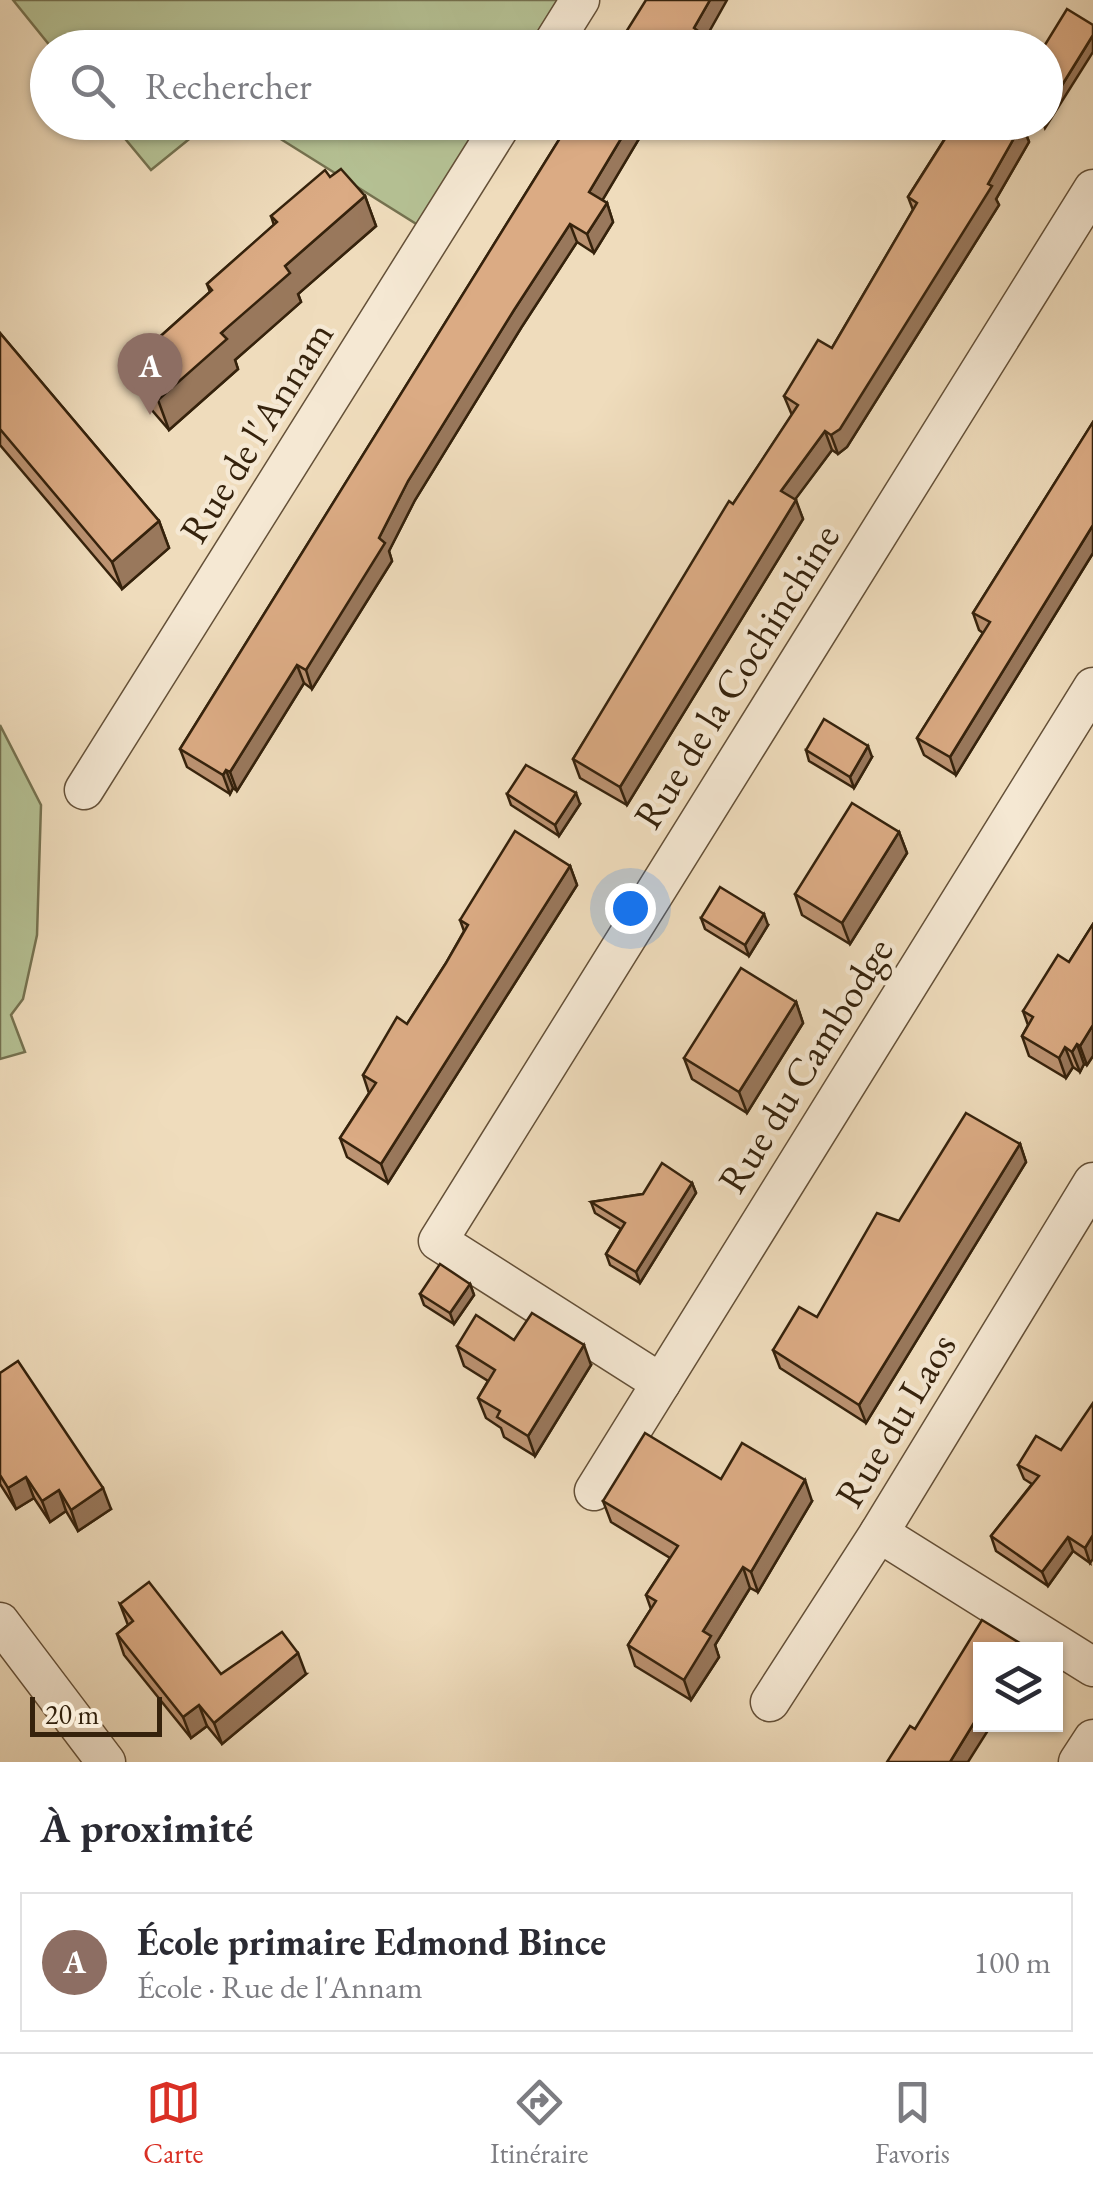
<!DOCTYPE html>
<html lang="fr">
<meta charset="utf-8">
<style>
:root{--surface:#fff;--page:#f7f7f7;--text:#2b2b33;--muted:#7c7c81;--line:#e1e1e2;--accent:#d93025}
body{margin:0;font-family:"EB Garamond",serif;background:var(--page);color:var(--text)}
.controls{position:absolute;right:30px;bottom:30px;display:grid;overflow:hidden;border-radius:0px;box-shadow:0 2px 8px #0004}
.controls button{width:90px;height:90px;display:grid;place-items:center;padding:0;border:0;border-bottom:2px solid var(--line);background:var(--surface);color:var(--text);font:50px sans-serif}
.scale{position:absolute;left:30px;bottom:25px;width:132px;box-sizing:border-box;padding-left:10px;border:5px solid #35220c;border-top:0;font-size:28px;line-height:35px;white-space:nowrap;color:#35220c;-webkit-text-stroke:8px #f5e8d3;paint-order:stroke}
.you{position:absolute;left:630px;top:908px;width:35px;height:35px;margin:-25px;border:8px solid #fff;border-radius:50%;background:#1a73e8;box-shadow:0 0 0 15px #1a73e833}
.badge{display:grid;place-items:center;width:65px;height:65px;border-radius:50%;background:var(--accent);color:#fff;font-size:32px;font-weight:700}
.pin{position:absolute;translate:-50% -82px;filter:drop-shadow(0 2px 5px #0008)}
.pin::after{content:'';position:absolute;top:52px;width:35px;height:30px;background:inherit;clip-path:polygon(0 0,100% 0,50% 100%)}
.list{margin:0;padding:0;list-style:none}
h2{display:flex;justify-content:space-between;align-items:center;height:130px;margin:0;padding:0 40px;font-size:42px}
h2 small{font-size:32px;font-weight:400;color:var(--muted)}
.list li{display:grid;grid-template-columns:65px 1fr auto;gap:30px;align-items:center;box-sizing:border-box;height:140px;margin:0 20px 20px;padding:0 20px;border:2px solid var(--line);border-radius:0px}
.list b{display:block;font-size:38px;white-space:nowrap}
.list p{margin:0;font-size:32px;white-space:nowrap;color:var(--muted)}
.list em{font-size:32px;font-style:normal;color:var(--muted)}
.icon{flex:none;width:55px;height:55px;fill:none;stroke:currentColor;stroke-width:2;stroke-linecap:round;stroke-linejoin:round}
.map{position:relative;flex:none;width:1093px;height:1762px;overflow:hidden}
.search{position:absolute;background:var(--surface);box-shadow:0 2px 8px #0004;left:30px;right:30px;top:30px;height:110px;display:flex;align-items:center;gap:25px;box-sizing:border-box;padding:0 35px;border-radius:55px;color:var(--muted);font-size:38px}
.sheet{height:290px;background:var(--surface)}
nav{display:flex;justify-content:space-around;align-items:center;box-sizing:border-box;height:140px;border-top:2px solid var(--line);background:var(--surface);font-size:28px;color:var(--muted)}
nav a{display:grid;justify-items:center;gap:5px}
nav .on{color:var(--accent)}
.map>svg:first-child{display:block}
.green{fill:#b5c194;stroke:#757250;stroke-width:2.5}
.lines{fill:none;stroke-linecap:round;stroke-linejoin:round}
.minor-casing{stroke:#645038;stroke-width:41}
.minor{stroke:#f5e8d3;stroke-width:38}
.wall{fill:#bc9372;stroke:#35220c;stroke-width:2.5}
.shaded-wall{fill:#99785c;stroke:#35220c;stroke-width:2.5}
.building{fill:#dbab84;stroke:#35220c;stroke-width:2.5}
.labels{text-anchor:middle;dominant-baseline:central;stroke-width:9;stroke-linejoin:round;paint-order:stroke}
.street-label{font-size:40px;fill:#35220c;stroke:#f5e8d3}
</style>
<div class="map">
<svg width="1093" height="1762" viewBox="0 0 1093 1762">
<rect width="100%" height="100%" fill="#efdcbc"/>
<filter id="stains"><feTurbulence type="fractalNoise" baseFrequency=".002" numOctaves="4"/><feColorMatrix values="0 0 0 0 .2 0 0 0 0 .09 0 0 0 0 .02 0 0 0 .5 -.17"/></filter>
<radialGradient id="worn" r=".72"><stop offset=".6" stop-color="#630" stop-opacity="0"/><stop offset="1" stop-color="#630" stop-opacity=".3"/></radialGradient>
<g class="green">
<path d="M13,0h545l-30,48 -477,-1z"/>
<path d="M112,123h97l-58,47z"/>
<path d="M255,123h227l-64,102z"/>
<path d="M0,725l41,80 -4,130 -14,64 -12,16 14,37 -25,7z"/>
</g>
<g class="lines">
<defs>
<g id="minor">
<path d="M550,48l30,-48"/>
<path d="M84,790l419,-668"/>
<path d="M661,1383l-223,-142 655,-1052"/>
<path d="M594,1491l499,-804"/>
<path d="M879,1533l214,134"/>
<path d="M0,1622l106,140"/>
<path d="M770,1702l109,-169 214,-351"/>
<path d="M1078,1762l15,-23"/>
</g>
</defs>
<use href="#minor" class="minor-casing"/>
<use href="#minor" class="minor"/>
</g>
<g class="wall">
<path d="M570,122h79l-47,78 5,3 6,19 -19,31 -17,-11 -56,86 -106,172 -26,51 3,10 -80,128 -8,-6 -67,108 -4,-3 -3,6 -43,-27 -7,-18z"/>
<path d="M925,122h95l2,2 7,18 -33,57 3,6 -152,242 -9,7 -6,-4 -37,49 8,20 -176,286 -47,-27 -7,-19 160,-255 59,-89 -8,-19 48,-48 81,-138 -5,-13 36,-57 -18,-14z"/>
<path d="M330,177l35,19 11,30 -78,68 3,8 -66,58 3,9 -69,61 -24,-28 -10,-30 13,-12 -4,-9 66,-59 -3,-8 67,-59 -3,-9z"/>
<path d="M0,333l159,188 10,27 -47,41 -122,-144z"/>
<path d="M1093,422v131l-137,222 -32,-20 -7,-17 66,-105 -4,-3 -6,-17z"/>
<path d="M806,750l66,7 -18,31 -45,-27z"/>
<path d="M507,794l73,10 -21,32 -48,-31z"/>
<path d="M899,832l8,21 -57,91 -48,-29 -7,-21z"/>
<path d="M570,866l7,19 -189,298 -41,-26 -7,-19 29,-45 -6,-18 44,-51 39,-61 18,-32 -4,-11z"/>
<path d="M701,918l67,7 -19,31 -44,-27z"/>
<path d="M1093,924v132l-6,9 -3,-1 -4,8 -7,-5 -7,11 -37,-22 -7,-20 6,-11 -5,-14 46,-49z"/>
<path d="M796,1002l7,21 -56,90 -55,-34 -8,-21z"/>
<path d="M1020,1144l6,18 -160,261 -86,-55 -7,-18 44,-33 82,-96z"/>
<path d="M692,1183l4,10 -56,90 -30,-18 -4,-11 15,-25 -26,-16 -4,-11 52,-8z"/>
<path d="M470,1284l4,11 -20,29 -30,-19 -4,-11z"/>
<path d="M514,1340l77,25 -56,91 -31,-19 -3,-9 -15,-10 -8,-20 10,-17 -24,-15 -7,-20z"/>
<path d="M0,1373l111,136 -33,22 -12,-20 -16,11 -16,-24 -18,11 -16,-25z"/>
<path d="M1061,1450l29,113 -17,-12 -25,35 -52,-35 -5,-15 41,-52 -8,-5 -6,-14z"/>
<path d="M721,1479l91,22 -54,91 -8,-4 -35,57 4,12 -28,43 -56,-34 -7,-21 23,-36 -5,-14 24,-37 -59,-36 -8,-21z"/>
<path d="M120,1604l101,70h85l-84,70 -15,-18 -16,12 -67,-83 -7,-21 11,-9z"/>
</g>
<g class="shaded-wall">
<path d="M710,0h17l-23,41 2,7h-14l2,-20z"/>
<path d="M1093,35v17l-48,76 -2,-6h3v-11z"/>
<path d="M631,122h18l-53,89 -7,-19z"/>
<path d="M1022,124l7,18 -33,57 3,6 -152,242 -9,7 -7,-19 157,-251z"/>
<path d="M365,196l11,30 -78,68 3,8 -66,58 3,9 -69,61 -11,-30 127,-134z"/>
<path d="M607,203l6,19 -19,31 -7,-19z"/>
<path d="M570,224l7,18 -56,86 -106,172 -26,51 3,10 -80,128 -6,-19 73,-132 29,-57 106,-171z"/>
<path d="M825,431l7,19 -44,59 -7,-18z"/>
<path d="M796,500l7,19 -176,286 -7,-18z"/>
<path d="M159,521l10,27 -47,41 -10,-27z"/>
<path d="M1093,525v28l-137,222 -6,-18z"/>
<path d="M297,665l7,18 -67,108 -7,-19z"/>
<path d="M868,746l4,11 -18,31 -4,-11z"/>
<path d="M226,770l7,18 -3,6 -7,-19z"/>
<path d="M576,793l4,11 -21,32 -4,-11z"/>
<path d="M899,832l8,21 -57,91 -8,-21z"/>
<path d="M570,866l7,19 -189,298 -7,-19z"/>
<path d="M764,914l4,11 -19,31 -4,-11z"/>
<path d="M796,1002l7,21 -56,90 -8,-21z"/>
<path d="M1093,1025v31l-6,9 -7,-19z"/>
<path d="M1077,1044l7,20 -4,8 -8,-20z"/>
<path d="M1065,1047l8,20 -7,11 -7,-20z"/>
<path d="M1020,1144l6,18 -160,261 -7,-18z"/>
<path d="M692,1183l4,10 -56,90 -4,-11z"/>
<path d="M470,1284l4,11 -20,29 -4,-11z"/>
<path d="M584,1345l7,20 -56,91 -7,-20z"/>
<path d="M26,1477l8,21 -18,11 -8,-21z"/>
<path d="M805,1480l7,21 -54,91 -7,-20z"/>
<path d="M103,1488l8,21 -33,22 -7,-21z"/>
<path d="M59,1490l7,21 -16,11 -8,-21z"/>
<path d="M1093,1535v24l-3,4 -5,-15z"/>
<path d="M1068,1537l5,14 -25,35 -6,-14z"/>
<path d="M743,1567l7,21 -35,57 4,12 -28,43 -7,-20 19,-49z"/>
<path d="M298,1653l8,21 -84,70 -8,-21z"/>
<path d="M199,1705l8,21 -16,12 -8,-21z"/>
<path d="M980,1713v11h12l-24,38h-18z"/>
</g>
<g class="building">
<path d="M646,0h64l-16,28 7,5 -9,15h-76z"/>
<path d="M1067,9l26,16v10l-47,76v-63h-3z"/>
<path d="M570,122h61l-42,70 18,11 -20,31 -17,-10 -56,86 -106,171 -29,57 6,5 -79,127 -9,-5 -67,107 -4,-2 -3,5 -43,-26z"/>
<path d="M939,122h81l2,2 -34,60 4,2 -152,243 -9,6 -6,-4 -44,60 15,9 -176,287 -47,-28 156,-258 4,3 65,-99 -14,-9 34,-56 14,8 85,-145 -9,-6 42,-66z"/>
<path d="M341,169l24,27 -80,70 5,7 -69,60 6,6 -69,61 -23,-28 14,-14 -5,-7 68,-61 -5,-6 70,-62 -6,-6 54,-46 5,7z"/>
<path d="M0,333l159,188 -47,41 -112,-133z"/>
<path d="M1093,422v103l-143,232 -33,-19 73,-116 -17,-9z"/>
<path d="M824,719l44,27 -18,31 -44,-27z"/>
<path d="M526,765l50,28 -21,32 -48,-31z"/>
<path d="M852,803l47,29 -57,91 -47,-29z"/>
<path d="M515,831l55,35 -189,298 -41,-26 36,-55 -13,-8 34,-58 10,7 39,-61 22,-38 -8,-5z"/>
<path d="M720,887l44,27 -19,31 -44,-27z"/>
<path d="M1093,924v101l-13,21 -3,-2 -5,8 -7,-5 -6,11 -37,-22 11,-19 -10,-6 35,-56 11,7z"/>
<path d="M741,968l55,34 -57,90 -55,-34z"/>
<path d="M966,1113l54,31 -161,261 -86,-55 26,-43 18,10 60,-104 22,8z"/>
<path d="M662,1163l30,20 -56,89 -30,-18 19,-31 -34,-21 52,-8z"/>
<path d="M440,1264l30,20 -20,29 -30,-19z"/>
<path d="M532,1313l52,32 -56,91 -31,-19 3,-6 -22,-13 17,-28 -38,-24 19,-31 38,25z"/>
<path d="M18,1361l85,127 -32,22 -12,-20 -17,11 -16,-24 -18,11 -8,-13v-102z"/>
<path d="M1093,1403v132l-8,13 -17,-11 -26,35 -51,-36 48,-60 -21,-11 18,-29 25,14z"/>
<path d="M645,1433l76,46 21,-36 63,37 -54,92 -8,-5 -40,64 8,5 -27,44 -56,-35 28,-44 -10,-6 32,-49 -75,-45z"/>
<path d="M149,1582l72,92 61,-42 16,21 -84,70 -15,-18 -16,12 -66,-83 16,-13 -13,-17z"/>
<path d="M982,1620l41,25 -2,5h-41v63l-30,49h-63l23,-36 5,3z"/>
</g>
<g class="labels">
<g class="street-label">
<text transform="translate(256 432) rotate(-58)">Rue de l'Annam</text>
<text transform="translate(736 676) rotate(-58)">Rue de la Cochinchine</text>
<text transform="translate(805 1065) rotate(-58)">Rue du Cambodge</text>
<text transform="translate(895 1420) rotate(-59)">Rue du Laos</text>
</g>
</g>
<rect width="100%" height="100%" filter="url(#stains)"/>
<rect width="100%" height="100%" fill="url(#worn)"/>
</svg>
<div class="controls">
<button><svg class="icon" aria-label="layers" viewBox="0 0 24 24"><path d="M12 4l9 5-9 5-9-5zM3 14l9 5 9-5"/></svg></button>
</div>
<div class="scale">20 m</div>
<div class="you"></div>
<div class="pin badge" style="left:150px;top:415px;background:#8d6e63">A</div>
<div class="search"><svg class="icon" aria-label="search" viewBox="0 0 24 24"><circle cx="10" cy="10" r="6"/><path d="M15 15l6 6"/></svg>Rechercher</div>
</div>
<section class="sheet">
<h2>À proximité<small></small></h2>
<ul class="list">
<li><span class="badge" style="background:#8d6e63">A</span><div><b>École primaire Edmond Bince</b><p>École · Rue de l'Annam</p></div><em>100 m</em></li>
</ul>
</section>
<nav>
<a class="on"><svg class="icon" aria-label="map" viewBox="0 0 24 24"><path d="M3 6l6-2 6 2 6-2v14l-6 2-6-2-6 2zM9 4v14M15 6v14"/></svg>Carte</a>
<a><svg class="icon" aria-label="directions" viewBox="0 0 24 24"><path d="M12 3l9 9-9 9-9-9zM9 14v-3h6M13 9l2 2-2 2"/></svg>Itinéraire</a>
<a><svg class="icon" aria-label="saved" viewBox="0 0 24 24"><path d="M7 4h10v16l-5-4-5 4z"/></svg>Favoris</a>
</nav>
